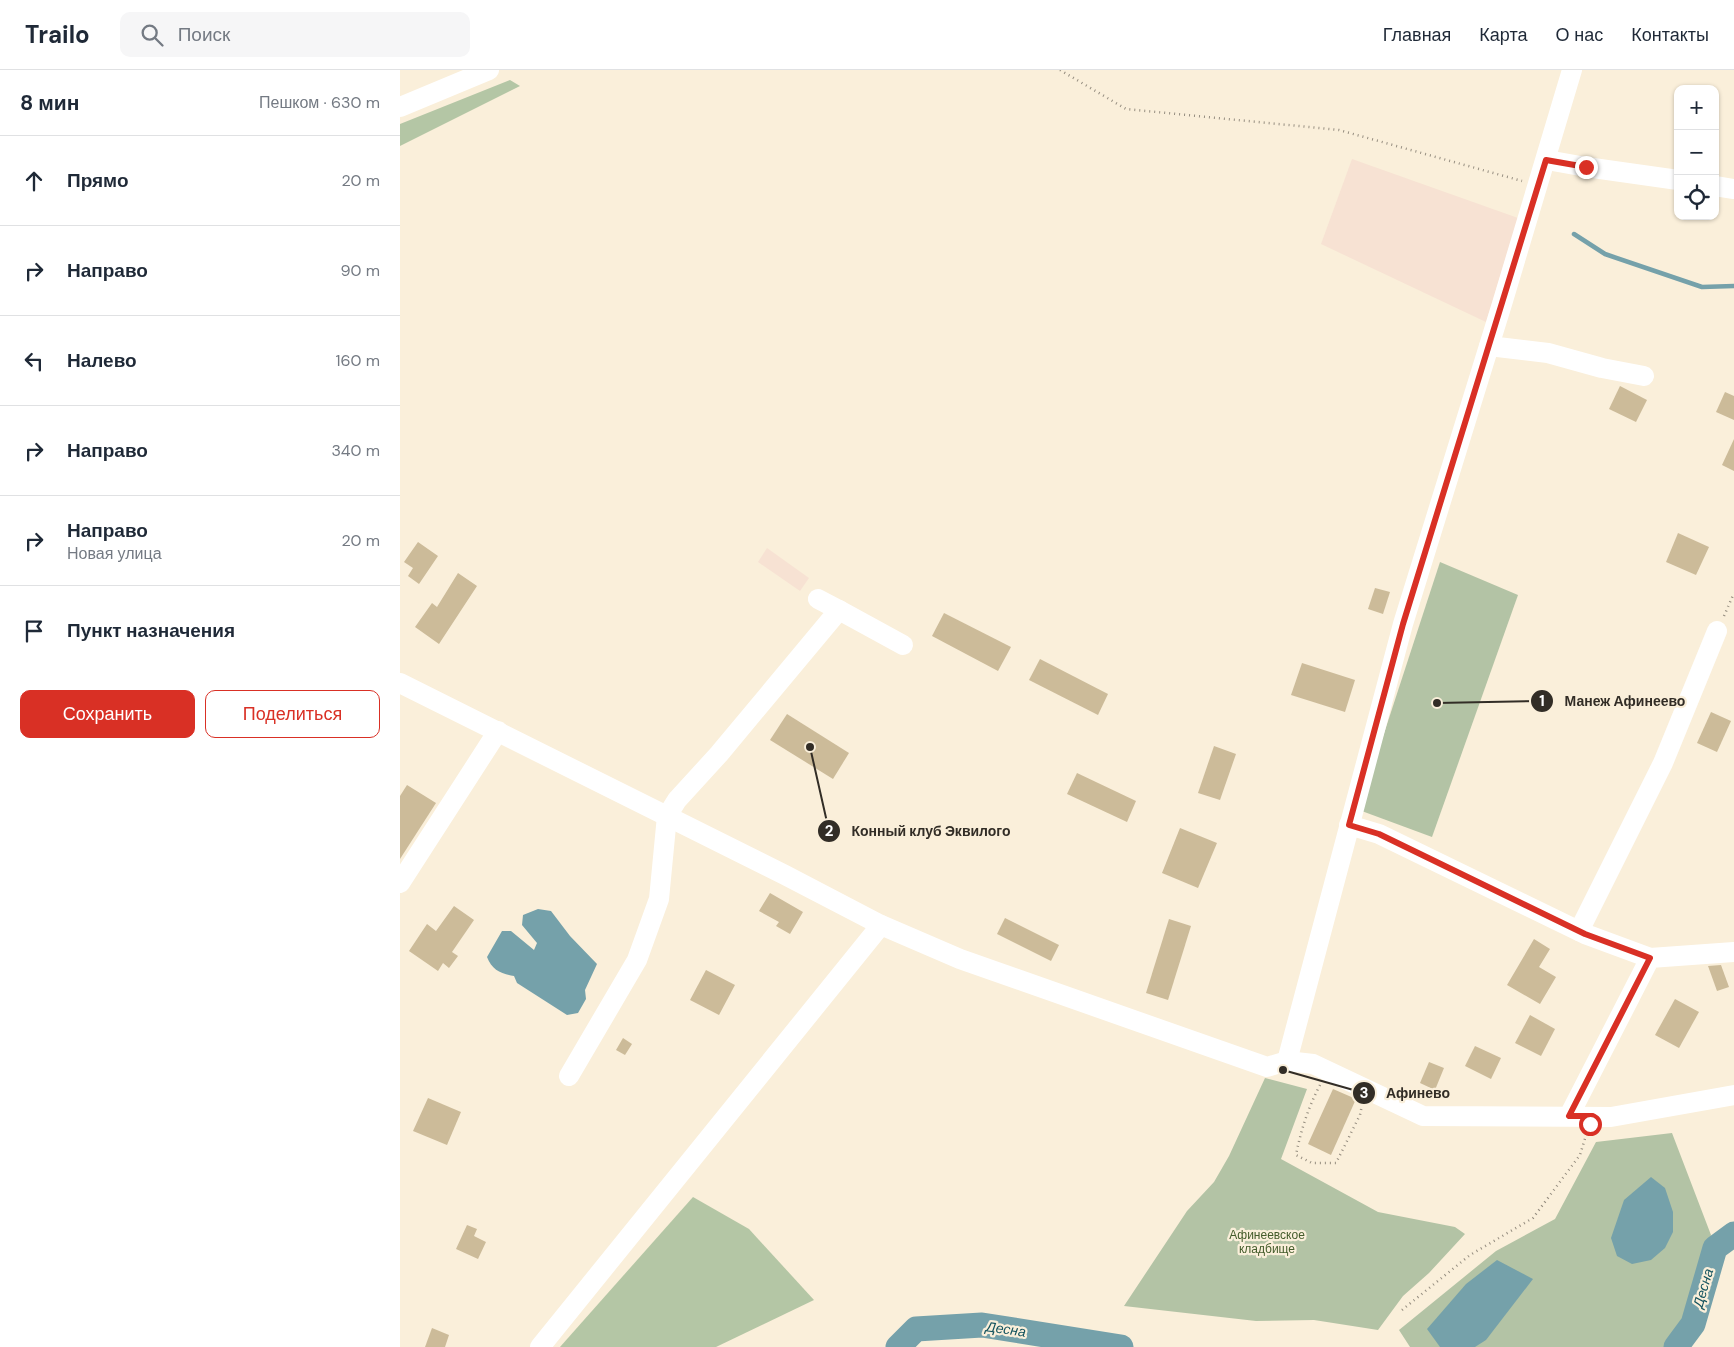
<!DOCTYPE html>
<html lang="ru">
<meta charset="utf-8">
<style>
:root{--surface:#fff;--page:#f6f6f7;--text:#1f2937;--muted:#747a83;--line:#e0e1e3;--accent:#d93025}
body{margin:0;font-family:"DM Sans",sans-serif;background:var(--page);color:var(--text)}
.controls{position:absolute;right:15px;top:15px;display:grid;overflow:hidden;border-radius:10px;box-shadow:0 1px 4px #0004}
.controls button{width:45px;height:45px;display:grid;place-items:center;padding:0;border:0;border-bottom:1px solid var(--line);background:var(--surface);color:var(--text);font:25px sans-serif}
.stop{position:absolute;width:15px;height:15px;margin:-11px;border:4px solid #d93025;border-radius:50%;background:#fff}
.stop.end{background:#d93025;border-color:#fff;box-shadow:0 1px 5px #0008}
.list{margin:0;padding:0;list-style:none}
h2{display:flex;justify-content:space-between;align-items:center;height:65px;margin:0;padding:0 20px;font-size:21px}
h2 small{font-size:16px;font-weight:400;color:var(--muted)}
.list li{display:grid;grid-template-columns:32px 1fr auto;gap:15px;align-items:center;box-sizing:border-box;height:90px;padding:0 20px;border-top:1px solid var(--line)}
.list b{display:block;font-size:19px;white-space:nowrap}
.list p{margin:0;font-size:16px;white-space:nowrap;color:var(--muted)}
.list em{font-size:16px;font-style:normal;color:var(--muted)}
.actions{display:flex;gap:10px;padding:15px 20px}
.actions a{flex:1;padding:11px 0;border:1px solid var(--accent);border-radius:10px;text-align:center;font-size:18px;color:var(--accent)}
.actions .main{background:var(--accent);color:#fff}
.icon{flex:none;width:28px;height:28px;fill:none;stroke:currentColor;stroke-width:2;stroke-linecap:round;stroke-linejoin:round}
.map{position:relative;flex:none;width:1334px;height:1277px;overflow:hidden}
header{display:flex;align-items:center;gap:30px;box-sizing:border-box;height:70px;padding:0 25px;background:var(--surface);border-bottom:1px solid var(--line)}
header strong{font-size:24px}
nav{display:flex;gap:28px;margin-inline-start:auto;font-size:18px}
.search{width:350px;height:45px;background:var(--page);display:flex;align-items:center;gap:12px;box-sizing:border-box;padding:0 18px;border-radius:10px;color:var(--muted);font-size:19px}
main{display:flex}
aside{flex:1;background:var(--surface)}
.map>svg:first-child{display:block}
.industrial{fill:#f7e2d3}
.green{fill:#b3c3a5}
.forest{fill:#b4c6a5}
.water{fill:#75a1aa}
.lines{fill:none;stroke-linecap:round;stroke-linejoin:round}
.stream{stroke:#75a1aa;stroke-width:4.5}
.river{stroke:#75a1aa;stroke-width:25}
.building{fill:#cb9}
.path{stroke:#968e80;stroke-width:2.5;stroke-dasharray:1 4;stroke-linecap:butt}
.minor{stroke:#fff;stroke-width:20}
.route{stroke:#d93025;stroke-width:6}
.labels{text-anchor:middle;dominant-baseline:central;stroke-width:4.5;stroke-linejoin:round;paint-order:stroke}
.park-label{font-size:12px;fill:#445c2b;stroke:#faefda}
.water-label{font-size:14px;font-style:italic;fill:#14535e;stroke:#faefda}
.leader{fill:none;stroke:#322d26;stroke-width:2}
.callout-dot{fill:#322d26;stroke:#faefda;stroke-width:2}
.mark-label{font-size:15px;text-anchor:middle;font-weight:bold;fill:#fff}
.callout-label{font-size:14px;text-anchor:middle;font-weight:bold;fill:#322d26;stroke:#faefda;stroke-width:4.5;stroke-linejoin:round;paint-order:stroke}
</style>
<header>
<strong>Trailo</strong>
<div class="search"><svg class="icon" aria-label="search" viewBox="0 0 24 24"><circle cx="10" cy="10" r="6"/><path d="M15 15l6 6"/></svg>Поиск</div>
<nav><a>Главная</a><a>Карта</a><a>О нас</a><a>Контакты</a></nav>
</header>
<main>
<aside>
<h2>8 мин<small>Пешком · 630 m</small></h2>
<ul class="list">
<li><svg class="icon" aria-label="ahead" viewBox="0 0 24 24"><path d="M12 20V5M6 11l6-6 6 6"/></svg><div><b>Прямо</b></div><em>20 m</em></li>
<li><svg class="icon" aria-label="right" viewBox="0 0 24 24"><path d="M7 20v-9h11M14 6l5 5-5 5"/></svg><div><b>Направо</b></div><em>90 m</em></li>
<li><svg class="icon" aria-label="left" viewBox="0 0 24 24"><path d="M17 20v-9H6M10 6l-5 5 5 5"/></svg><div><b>Налево</b></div><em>160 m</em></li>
<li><svg class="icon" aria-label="right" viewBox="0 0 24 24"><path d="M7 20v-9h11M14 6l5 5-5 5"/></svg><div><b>Направо</b></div><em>340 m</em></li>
<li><svg class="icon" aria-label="right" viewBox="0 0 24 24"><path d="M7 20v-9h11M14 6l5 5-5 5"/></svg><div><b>Направо</b><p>Новая улица</p></div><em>20 m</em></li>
<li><svg class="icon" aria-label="arrive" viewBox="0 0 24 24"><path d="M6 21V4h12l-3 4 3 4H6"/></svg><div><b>Пункт назначения</b></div></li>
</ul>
<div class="actions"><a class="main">Сохранить</a><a>Поделиться</a></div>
</aside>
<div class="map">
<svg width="1334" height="1277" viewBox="0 0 1334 1277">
<rect width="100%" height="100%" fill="#faefda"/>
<g class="industrial">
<path d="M952,89l166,59 -32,104 -165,-78z"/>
<path d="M367,478l42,30 -9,13 -42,-29z"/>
</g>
<g class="green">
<path d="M1040,492l78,33 -86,242 -73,-27z"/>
<path d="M865,1008l42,11 -26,70 97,53 77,15 10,7 -36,39 -26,23 -25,34 -64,-10 -58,1 -132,-15 63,-95 27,-29 15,-26z"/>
<path d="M1272,1063l39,102 -25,89 -18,23h-258l-11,-17 97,-79 59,-32 41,-77z"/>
</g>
<g class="forest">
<path d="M110,10l10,6 -120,60v-22z"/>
<path d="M293,1127l56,32 65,71 -98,47h-156z"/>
</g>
<g class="water">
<path d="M138,839l13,2 19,25 27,28 -12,26 1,9 -8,14 -11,2 -50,-32 -3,-7c-13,-2 -22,-6 -27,-19l15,-26h9l23,19 3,-7 -15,-18 1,-10z"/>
<path d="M1251,1107l14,11 8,24v20l-8,16 -14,12 -19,4 -15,-8 -6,-18 13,-38z"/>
<path d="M1097,1190l36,19 -47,61 -11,7h-35l-13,-18 39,-45z"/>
</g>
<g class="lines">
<path class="stream" d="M1174,164l31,20 97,33 32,-1"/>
<g class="river">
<path d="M498,1277l18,-18 66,-4 139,22"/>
<path d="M1276,1277l17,-23 22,-76 19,-14"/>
</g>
</g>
<g class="building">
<path d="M1220,316l27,14 -11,22 -27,-13z"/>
<path d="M1325,322l9,4v24l-18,-8z"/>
<path d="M1334,369v32l-12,-6z"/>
<path d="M1278,463l31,14 -13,28 -30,-13z"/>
<path d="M18,472l20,14 -19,28 -11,-8 5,-8 -9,-6z"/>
<path d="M58,503l19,13 -38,58 -24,-17 17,-24 5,4z"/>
<path d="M975,518l15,4 -7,22 -15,-5z"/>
<path d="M544,543l67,34 -13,24 -66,-35z"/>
<path d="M640,589l68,35 -10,21 -69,-35z"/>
<path d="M902,593l53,17 -10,32 -54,-17z"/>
<path d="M1311,642l20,9 -14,31 -20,-9z"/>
<path d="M387,644l62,39 -16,26 -63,-39z"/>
<path d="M814,676l22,8 -16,46 -22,-7z"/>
<path d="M677,703l59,28 -9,21 -60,-28z"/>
<path d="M7,715l29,18 -36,56v-63z"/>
<path d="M780,758l37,15 -19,45 -36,-15z"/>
<path d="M370,823l33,19 -13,22 -14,-8 3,-4 -20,-11z"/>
<path d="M54,836l20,14 -22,32 6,4 -9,12 -6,-5 -5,8 -29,-20 18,-27 9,7z"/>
<path d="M605,848l54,27 -8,16 -54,-27z"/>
<path d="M769,849l22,7 -23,74 -22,-7z"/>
<path d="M1134,869l16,10 -11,18 17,10 -16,27 -33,-19z"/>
<path d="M1321,895l8,22 -12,4 -9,-25z"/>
<path d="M306,900l29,15 -16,30 -29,-15z"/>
<path d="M1275,929l24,13 -20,36 -24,-13z"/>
<path d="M1130,945l25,14 -14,27 -26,-13z"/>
<path d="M223,968l9,6 -7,11 -9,-5z"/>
<path d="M1075,976l26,12 -10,21 -26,-13z"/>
<path d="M1029,992l15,6 -9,22 -15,-7z"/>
<path d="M933,1019l23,10 -25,56 -23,-11z"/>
<path d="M28,1028l33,14 -14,33 -34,-14z"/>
<path d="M67,1155l10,4 -3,7 12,6 -8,17 -22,-10z"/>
<path d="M32,1258l17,7 -4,12h-20z"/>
</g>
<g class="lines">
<g class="path">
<path d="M660,0l66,39 213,21 183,51"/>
<path d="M1324,546l10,-23"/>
<path d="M920,1015c-12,23 -19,45 -24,70l16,8h24l24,-48 2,-10"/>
<path d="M1002,1240l68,-55 63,-37 47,-63 7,-23"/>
</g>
<g class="minor">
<path d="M0,37l89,-37"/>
<path d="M1147,90l39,7 92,13"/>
<path d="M1315,116l19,3"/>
<path d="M1089,276l59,7 54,15 42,8"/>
<path d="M439,540l64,35"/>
<path d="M0,613l385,192 96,50 79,34 307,108 20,-6 26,3 110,52 188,1 123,-22"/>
<path d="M949,755l30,9 206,100 65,24"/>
<path d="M0,813l98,-152"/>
<path d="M1179,861l84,-168 54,-132"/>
<path d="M887,991l116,-437 99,-320 70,-234"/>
<path d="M169,1006l68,-116 22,-61 8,-83 10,-16 42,-46 120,-144 -21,-11"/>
<path d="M1169,1046l81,-158 84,-6"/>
<path d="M140,1277l341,-422"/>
</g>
</g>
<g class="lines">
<path class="route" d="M1186,97l-40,-7 -143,464 -54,201 30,9 206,100 65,24 -81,158h23l-2,8"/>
</g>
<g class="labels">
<g class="park-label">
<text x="867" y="1165">Афинеевское<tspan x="867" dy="14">кладбище</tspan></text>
</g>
<g class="water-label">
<text transform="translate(1303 1218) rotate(-74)">Десна</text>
<text transform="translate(606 1259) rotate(8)">Десна</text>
</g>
</g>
<path class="leader" d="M1037 633L1142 631M410 677L429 761M883 1000L964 1023"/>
<g class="callout-dot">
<circle cx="1037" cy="633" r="5"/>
<circle cx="410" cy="677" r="5"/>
<circle cx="883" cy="1000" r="5"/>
<circle cx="1142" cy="631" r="12"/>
<circle cx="429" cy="761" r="12"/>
<circle cx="964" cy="1023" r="12"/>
</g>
<g class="mark-label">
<text x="1142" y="636">1</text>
<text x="429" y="766">2</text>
<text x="964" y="1028">3</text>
</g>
<g class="callout-label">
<text x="1225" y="636">Манеж Афинеево</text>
<text x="531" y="766">Конный клуб Эквилого</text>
<text x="1018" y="1028">Афинево</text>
</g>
</svg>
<div class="controls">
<button>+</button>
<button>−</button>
<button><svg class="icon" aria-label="locate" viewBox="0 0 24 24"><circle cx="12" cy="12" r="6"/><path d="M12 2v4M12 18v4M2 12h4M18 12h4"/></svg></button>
</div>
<div class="stop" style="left:1190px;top:1054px"></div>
<div class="stop end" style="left:1186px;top:97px"></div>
</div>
</main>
